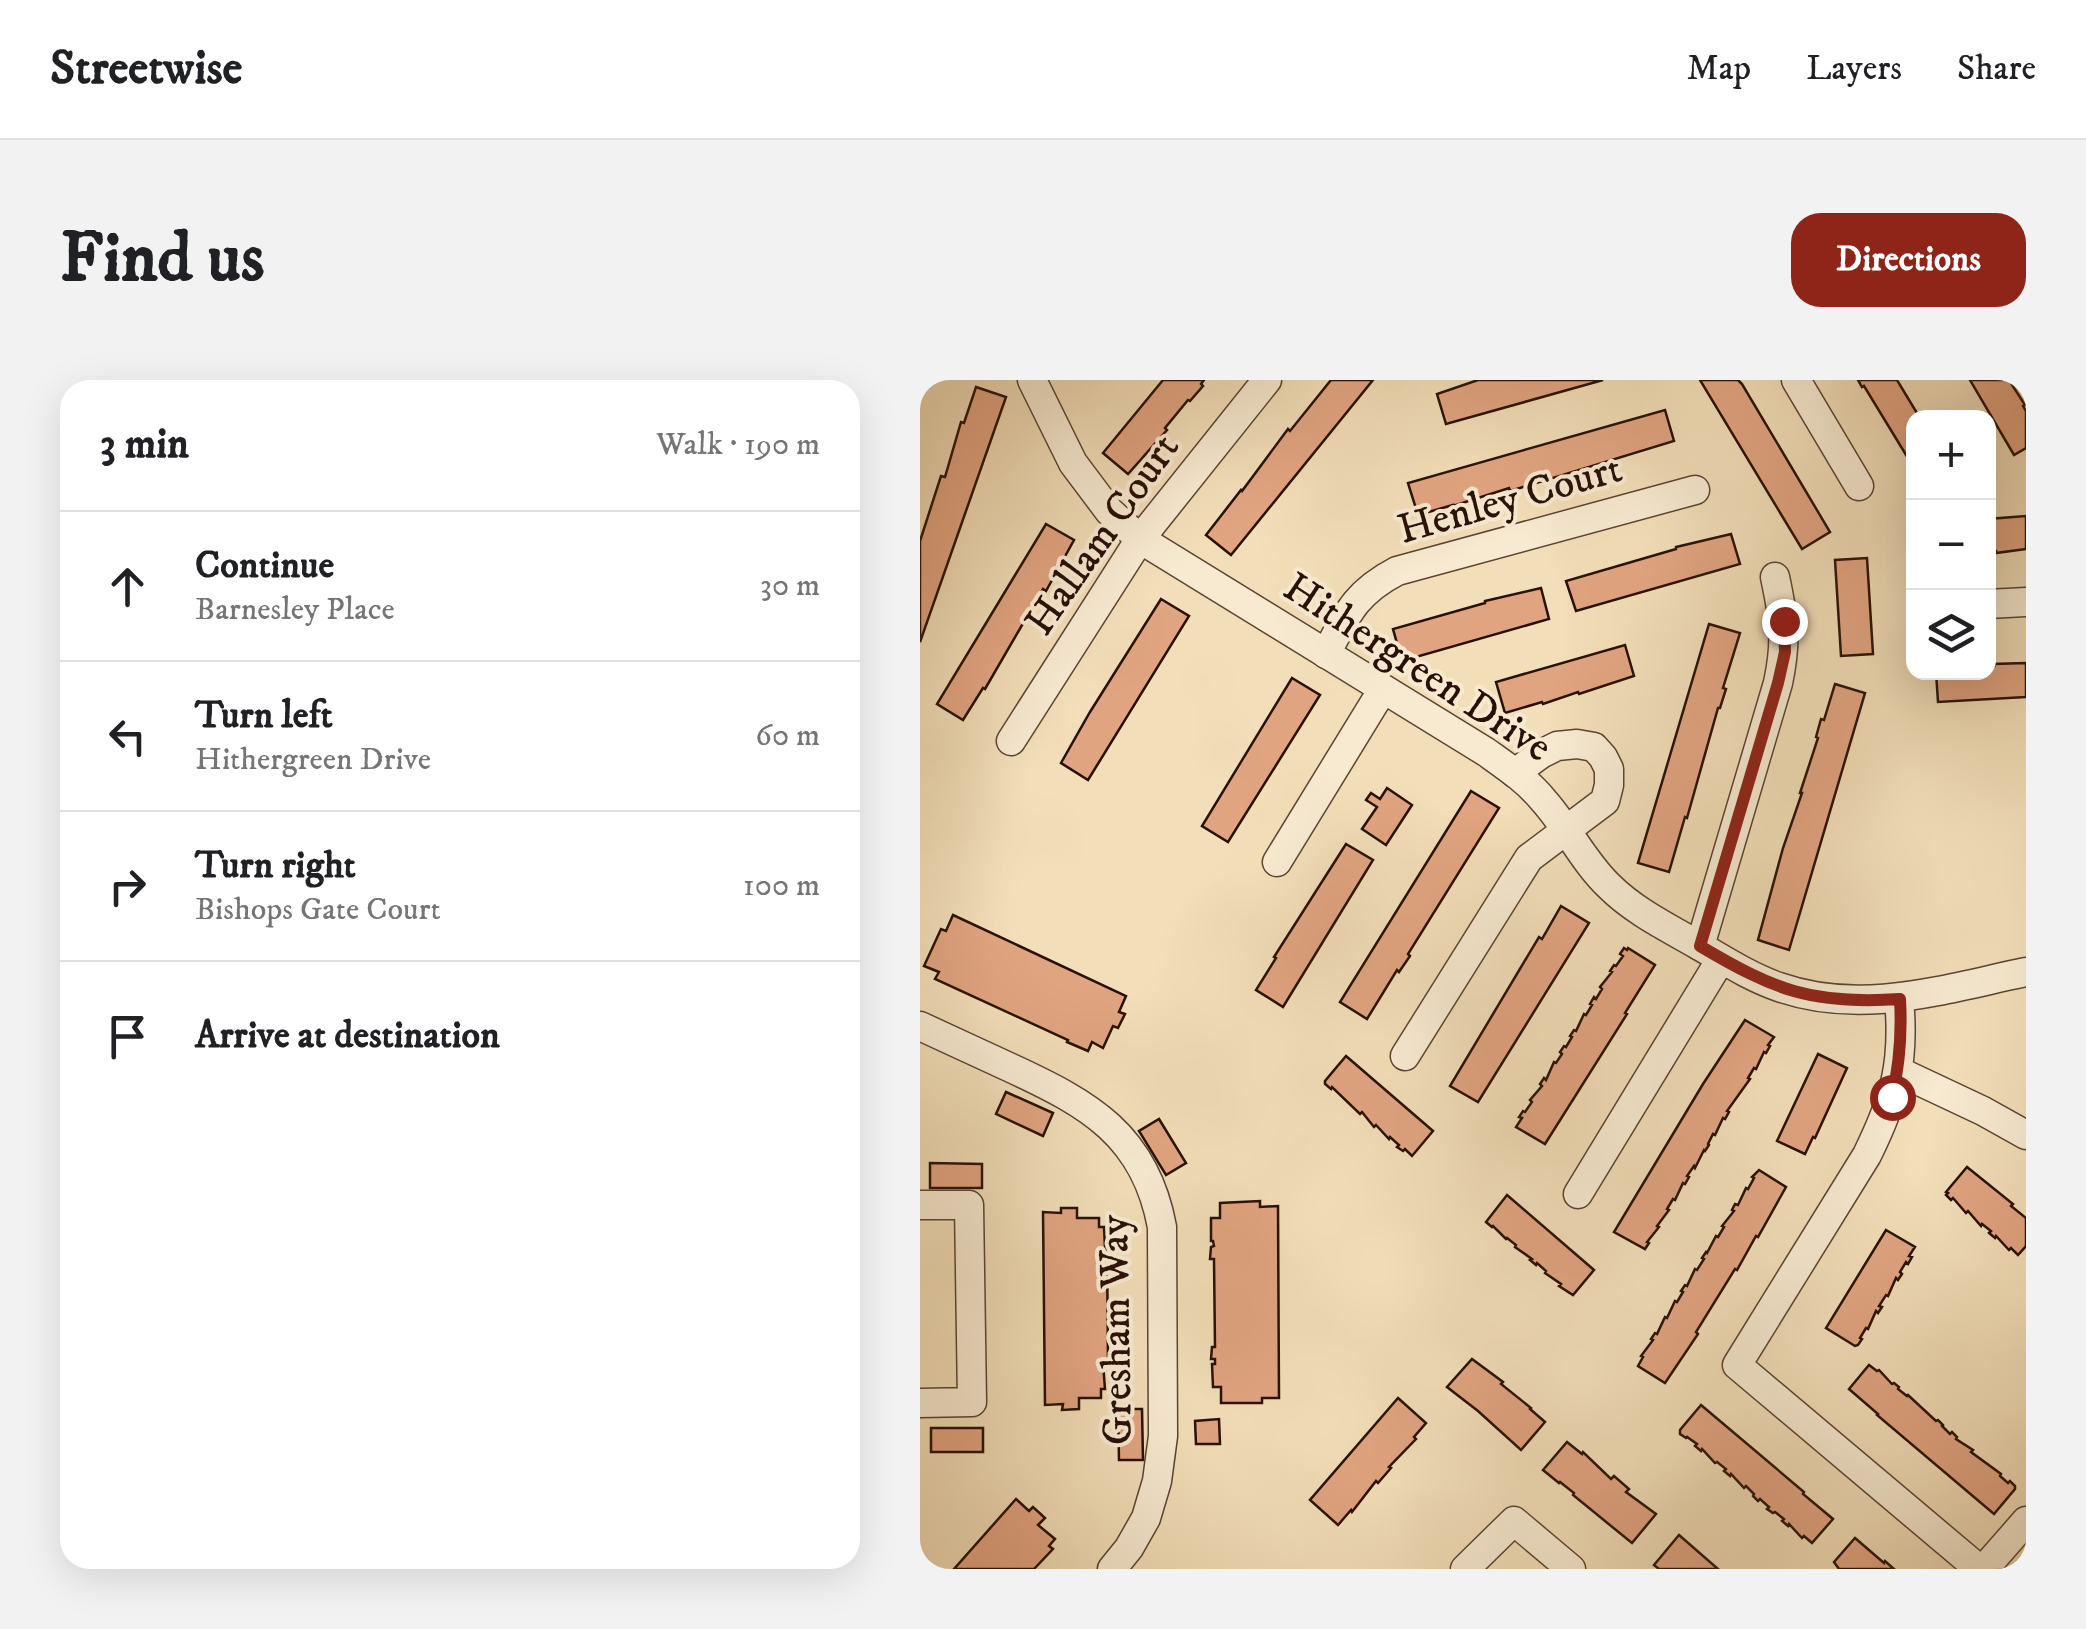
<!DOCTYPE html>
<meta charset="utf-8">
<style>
:root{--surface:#fff;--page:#f2f2f2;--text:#202124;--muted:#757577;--line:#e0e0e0;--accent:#8f2418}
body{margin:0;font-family:"IM FELL DW Pica",serif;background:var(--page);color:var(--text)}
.controls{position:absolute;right:30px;top:30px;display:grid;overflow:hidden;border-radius:20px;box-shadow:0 10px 40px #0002}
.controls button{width:90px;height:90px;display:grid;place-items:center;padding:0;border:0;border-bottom:2px solid var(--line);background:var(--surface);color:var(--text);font:50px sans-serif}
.stop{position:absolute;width:30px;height:30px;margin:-22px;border:8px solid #8f2418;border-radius:50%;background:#fff}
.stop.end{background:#8f2418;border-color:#fff;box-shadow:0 2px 10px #0008}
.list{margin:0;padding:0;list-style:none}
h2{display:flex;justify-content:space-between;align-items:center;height:130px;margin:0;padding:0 40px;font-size:42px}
h2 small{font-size:32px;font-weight:400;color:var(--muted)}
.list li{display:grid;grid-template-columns:65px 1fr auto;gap:30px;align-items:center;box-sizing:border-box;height:150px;padding:0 40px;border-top:2px solid var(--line)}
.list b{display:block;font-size:38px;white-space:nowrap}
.list p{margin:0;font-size:32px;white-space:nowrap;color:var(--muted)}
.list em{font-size:32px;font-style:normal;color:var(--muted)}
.icon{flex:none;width:55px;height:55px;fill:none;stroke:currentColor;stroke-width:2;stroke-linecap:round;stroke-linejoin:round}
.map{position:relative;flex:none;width:1106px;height:1189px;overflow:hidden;border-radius:30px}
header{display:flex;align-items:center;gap:60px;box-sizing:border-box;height:140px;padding:0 50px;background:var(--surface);border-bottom:2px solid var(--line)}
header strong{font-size:48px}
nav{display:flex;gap:55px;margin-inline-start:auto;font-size:35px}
.intro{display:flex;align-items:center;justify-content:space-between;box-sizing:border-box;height:240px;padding:0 60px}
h1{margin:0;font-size:70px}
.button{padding:25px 45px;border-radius:30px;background:var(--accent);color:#fff;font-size:35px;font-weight:700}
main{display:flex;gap:60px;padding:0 60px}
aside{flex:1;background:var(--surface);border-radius:30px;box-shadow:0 10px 40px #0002}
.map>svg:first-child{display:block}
.building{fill:#e1a481;stroke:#281006;stroke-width:2.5}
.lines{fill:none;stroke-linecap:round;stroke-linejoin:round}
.minor-casing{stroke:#5a4432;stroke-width:31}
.minor{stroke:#f7ead1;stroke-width:28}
.route{stroke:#8f2418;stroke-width:12}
.labels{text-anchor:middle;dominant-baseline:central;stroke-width:8;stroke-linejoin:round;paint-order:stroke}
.street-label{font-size:42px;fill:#281006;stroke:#f7ead1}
</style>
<header>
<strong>Streetwise</strong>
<nav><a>Map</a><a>Layers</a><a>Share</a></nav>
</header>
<div class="intro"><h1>Find us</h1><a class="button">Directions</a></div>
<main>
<aside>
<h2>3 min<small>Walk · 190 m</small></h2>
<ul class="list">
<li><svg class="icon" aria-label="ahead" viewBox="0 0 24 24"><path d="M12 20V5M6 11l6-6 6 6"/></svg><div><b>Continue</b><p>Barnesley Place</p></div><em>30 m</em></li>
<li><svg class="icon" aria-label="left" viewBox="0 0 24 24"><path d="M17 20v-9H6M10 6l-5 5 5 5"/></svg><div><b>Turn left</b><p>Hithergreen Drive</p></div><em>60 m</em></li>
<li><svg class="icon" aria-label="right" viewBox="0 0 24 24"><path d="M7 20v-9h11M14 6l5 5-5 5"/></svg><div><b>Turn right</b><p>Bishops Gate Court</p></div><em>100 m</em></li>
<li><svg class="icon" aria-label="arrive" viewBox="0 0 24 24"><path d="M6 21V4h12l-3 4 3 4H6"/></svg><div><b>Arrive at destination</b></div></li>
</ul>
</aside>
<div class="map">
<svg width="1106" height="1189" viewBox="0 0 1106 1189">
<rect width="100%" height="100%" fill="#f2deb8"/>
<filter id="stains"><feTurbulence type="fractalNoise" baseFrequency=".002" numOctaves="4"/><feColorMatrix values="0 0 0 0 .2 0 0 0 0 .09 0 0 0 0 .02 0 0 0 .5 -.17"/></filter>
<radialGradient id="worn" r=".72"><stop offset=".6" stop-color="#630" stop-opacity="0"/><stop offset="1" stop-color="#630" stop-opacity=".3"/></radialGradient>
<g class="building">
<path d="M243,0h41l-3,4 2,2 -13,15 -2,-1 -23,28 2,2 -39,44 -25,-21z"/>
<path d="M411,0h42l-142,175 -25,-20 35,-45 1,1 46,-62 2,2z"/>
<path d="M558,0h125l-157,44 -9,-30z"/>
<path d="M780,0h38l4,4 88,148 -28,17z"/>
<path d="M938,0h39l23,38h-6v50l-50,-82 -2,1z"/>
<path d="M1050,0h39l16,25 -2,1 3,5v37l-12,7z"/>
<path d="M56,7l30,10 -86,245v-101l21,-65 4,1 16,-55 3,1z"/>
<path d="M745,30l9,31 -164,50 -1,-3 -56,18v-1l-35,10 -10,-32z"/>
<path d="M1106,136v33l-30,4v-2h-8v-32z"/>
<path d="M126,144l28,16 -28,51 -3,-2 -58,100 -2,-1 -20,32 -26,-16z"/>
<path d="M811,154l9,30 -164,47 -10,-30 110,-32v-2z"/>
<path d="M947,178l6,96 -32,2 -6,-96z"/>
<path d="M621,208l8,31 -147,42 -9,-32 92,-26v-2z"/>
<path d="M241,219l28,17 -101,164 -27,-17 29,-51z"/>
<path d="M789,244l31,9 -17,55 3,1 -6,19h-2l-31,110 -2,-1 -16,55 -31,-9z"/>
<path d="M705,265l9,31 -55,18 -1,-2 -35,12 -1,-2 -37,11 -9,-31z"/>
<path d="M1106,283v34l-88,5 -2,-30h52v-5l6,-1 -1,-2z"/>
<path d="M372,298l28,17 -92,147 -26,-16z"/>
<path d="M915,304l30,9 -76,257 -31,-10 25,-92 19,-55h-2l18,-55 -2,-1 5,-18 3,1z"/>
<path d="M467,408l25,17 -26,40 -24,-16 15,-22 -11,-7 5,-7 9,6z"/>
<path d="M551,411l28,17 -91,146 2,2 -11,16 -2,-2 -30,49 -27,-17z"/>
<path d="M426,464l27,16 -90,147 -27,-17 20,-32 -2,-1z"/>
<path d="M641,526l28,17 -111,179 -28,-16 89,-149 3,2z"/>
<path d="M33,535l173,81 -7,16 6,2 -7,14 -5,-2 -10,22 -11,-6 -4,9 -21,-9 1,-2 -133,-61 4,-7 -15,-6 17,-37 5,2z"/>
<path d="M704,568l3,2 1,-2 27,17 -30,48 2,1 -82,130 -29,-17 6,-9 -3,-1 4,-6 2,1 7,-10 -2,-2 12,-14 -2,-2 4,-6 2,2 8,-18 2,1 6,-9 -2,-2 4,-6 2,1 6,-10 -2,-1 4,-6 2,1 8,-17 2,1 6,-10 -2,-1 4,-7 2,2 6,-10 -2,-2 12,-15 -2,-1 4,-6 2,1 7,-10 -3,-2z"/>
<path d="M825,640l29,17 -6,8 2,1 -4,7 -2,-1 -8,17 -2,-1 -6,10 2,1 -23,32 2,1 -4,7 -2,-1 -8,17 -2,-1 -5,10 1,1 -4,6 -1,-1 -9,18 -1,-2 -7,10 2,1 -4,7 -2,-1 -8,17 -2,-1 -6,10 2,1 -12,16 2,1 -12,15 2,1 -4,6 -31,-17 89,-148z"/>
<path d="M898,674l29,14 -32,70 -2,-1 -8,17 -28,-13z"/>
<path d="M426,676l87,75 -21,25 -7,-7 -2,2 -6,-4 2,-2 -9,-8 -1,2 -13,-14 -2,2 -12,-15 -2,2 -28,-27 -1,2 -6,-5v-3z"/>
<path d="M86,712l47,21 -10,23 -47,-22z"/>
<path d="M239,739l27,44 -20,12 -27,-44z"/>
<path d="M10,783l52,1v24h-52z"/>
<path d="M1047,787l46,37 -2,2 15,12v28l-8,9 -7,-7 -2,2 -13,-14 -1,2 -6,-5 2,-2 -9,-7 -1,2 -13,-15 -2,2 -13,-15 -2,2 -5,-5 2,-2 -2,-1z"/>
<path d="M839,790l27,17 -28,50 -2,-1 -19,34 -2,-1 -39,63 2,2 -33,49 -27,-17 5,-9 -2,-1 12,-16 -2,-1 4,-6 2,1 8,-17 2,1 8,-17 2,1 6,-10 -2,-1 4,-6 2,1 8,-17 2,1 7,-11 -2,-1 4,-6 1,1 9,-17 2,1 6,-10 -2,-1 12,-15 -2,-1 3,-6 3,1 8,-17 2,1 6,-11 -2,-1z"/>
<path d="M587,815l87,75 -21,25 -14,-9 2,-2 -16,-11 1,-2 -9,-8 -1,2 -6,-5 2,-1 -17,-12 1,-2 -9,-7 -1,1 -13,-13 -1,1 -6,-5z"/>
<path d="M340,821v6l18,-1 1,192h-17v5h-41v-16h-8l-1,-23h3v-5h-4l1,-12h3l-1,-88h-4l1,-12 3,-1 -1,-5h-2v-23h9v-15z"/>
<path d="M141,828h16v10h22v9h5l1,21h2l1,115h-5l2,26h-4v9h-22v11l-17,1 1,-6 -18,1 -2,-193 18,1z"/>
<path d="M966,850l29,17 -6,9 3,1 -4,7 -2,-2 -6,10 2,2 -4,6 -2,-2 -8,18 -2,-1 -7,11 3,1 -4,6 -2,-2 -8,18 -2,-1 -6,10 2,1 -4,6 -3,1 -29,-18z"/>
<path d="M552,979l31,23 -2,2 30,24 -1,1 15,13 -24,28 -43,-39 -31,-24z"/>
<path d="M949,985l8,6 2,-1 13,14 2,-1 5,4 -1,2 9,7 1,-1 28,26 2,-1 5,5 -1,1 8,8 2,-2 5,5 -1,2 17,11 -2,2 30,22 -1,2 8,7 2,-2 5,5v3l-21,25 -117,-99 1,-1 -29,-25z"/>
<path d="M478,1018l28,25 -12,14 2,2 -27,28 2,1 -13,15 -2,-2 -24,31 -1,-2 -13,15 -28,-25z"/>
<path d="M781,1025l103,87 -1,2 30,25 -21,24 -8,-7 -2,2 -13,-14 -1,2 -6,-5 2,-2 -9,-7 -2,1 -6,-4 2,-2 -9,-8 -2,2 -5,-5 1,-2 -8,-8 -2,2 -13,-14 -1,2 -6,-5 2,-2 -9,-7 -2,1 -13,-14 -1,2 -6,-5 2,-2 -10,-7 -1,1 -6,-4v-4z"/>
<path d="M198,1029h24l1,51h-24z"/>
<path d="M299,1039l1,25h-24l-1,-23z"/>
<rect x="11" y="1048" width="52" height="24"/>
<path d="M647,1062l15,12 1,-2 28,27 3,-3 15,13 -3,3 30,22 -24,29 -59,-48 1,-2 -14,-11 -1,1 -16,-13z"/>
<path d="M96,1119l13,12 4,-4 12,11 -7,7 17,14 -6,7 4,3 -19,20h-80z"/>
<path d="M759,1155l39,34h-59l-5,-4z"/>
<path d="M935,1158l29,25 1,-2 9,8h-55l-5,-7z"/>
</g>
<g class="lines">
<defs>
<g id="minor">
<path d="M112,0l41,83 36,48 31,28 346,213c21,15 42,29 58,49 24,27 39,60 65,85 25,25 58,41 89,59 26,15 52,32 81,42 82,29 165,2 247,-15"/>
<path d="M876,0l63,106"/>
<path d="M1068,224l38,-2"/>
<path d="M406,274c21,-40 29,-61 71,-83l298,-81"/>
<path d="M91,361l129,-202 127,-159"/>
<path d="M357,482l106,-173"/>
<path d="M780,566l78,-263c9,-42 6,-64 -3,-106"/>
<path d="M979,619c6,64 -4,99 -32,156l-130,210 242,204"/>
<path d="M0,646c30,14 61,28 91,42 78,36 134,67 151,159l1,209 -6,45 -11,37 -17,30 -17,21"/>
<path d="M485,676l124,-198 76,-57 4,-16v-16l-6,-12 -9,-10 -17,-3 -20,2 -16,8 -26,19"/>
<path d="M978,691l85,40 43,24"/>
<path d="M658,814l143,-235"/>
<path d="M0,825h49l3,197 -52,1"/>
<path d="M545,1189l49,-48 57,48"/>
<path d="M1064,1189l42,-48"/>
</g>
</defs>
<use href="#minor" class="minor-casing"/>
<use href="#minor" class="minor"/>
</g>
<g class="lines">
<path class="route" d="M864,241l1,31 -7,31 -78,263c74,44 112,59 200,53 2,35 0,64 -8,98"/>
</g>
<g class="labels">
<g class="street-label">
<text transform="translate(590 120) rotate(-16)">Henley Court</text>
<text transform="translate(183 155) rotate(-55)">Hallam Court</text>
<text transform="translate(497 288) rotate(33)">Hithergreen Drive</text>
<text transform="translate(197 950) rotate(-91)">Gresham Way</text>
</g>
</g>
<rect width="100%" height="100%" filter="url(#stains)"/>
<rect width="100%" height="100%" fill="url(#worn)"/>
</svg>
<div class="controls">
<button>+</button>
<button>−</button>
<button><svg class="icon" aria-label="layers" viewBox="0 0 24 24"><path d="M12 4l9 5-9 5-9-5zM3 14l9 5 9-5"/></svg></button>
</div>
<div class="stop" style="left:972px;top:717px"></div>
<div class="stop end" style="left:864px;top:241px"></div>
</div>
</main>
